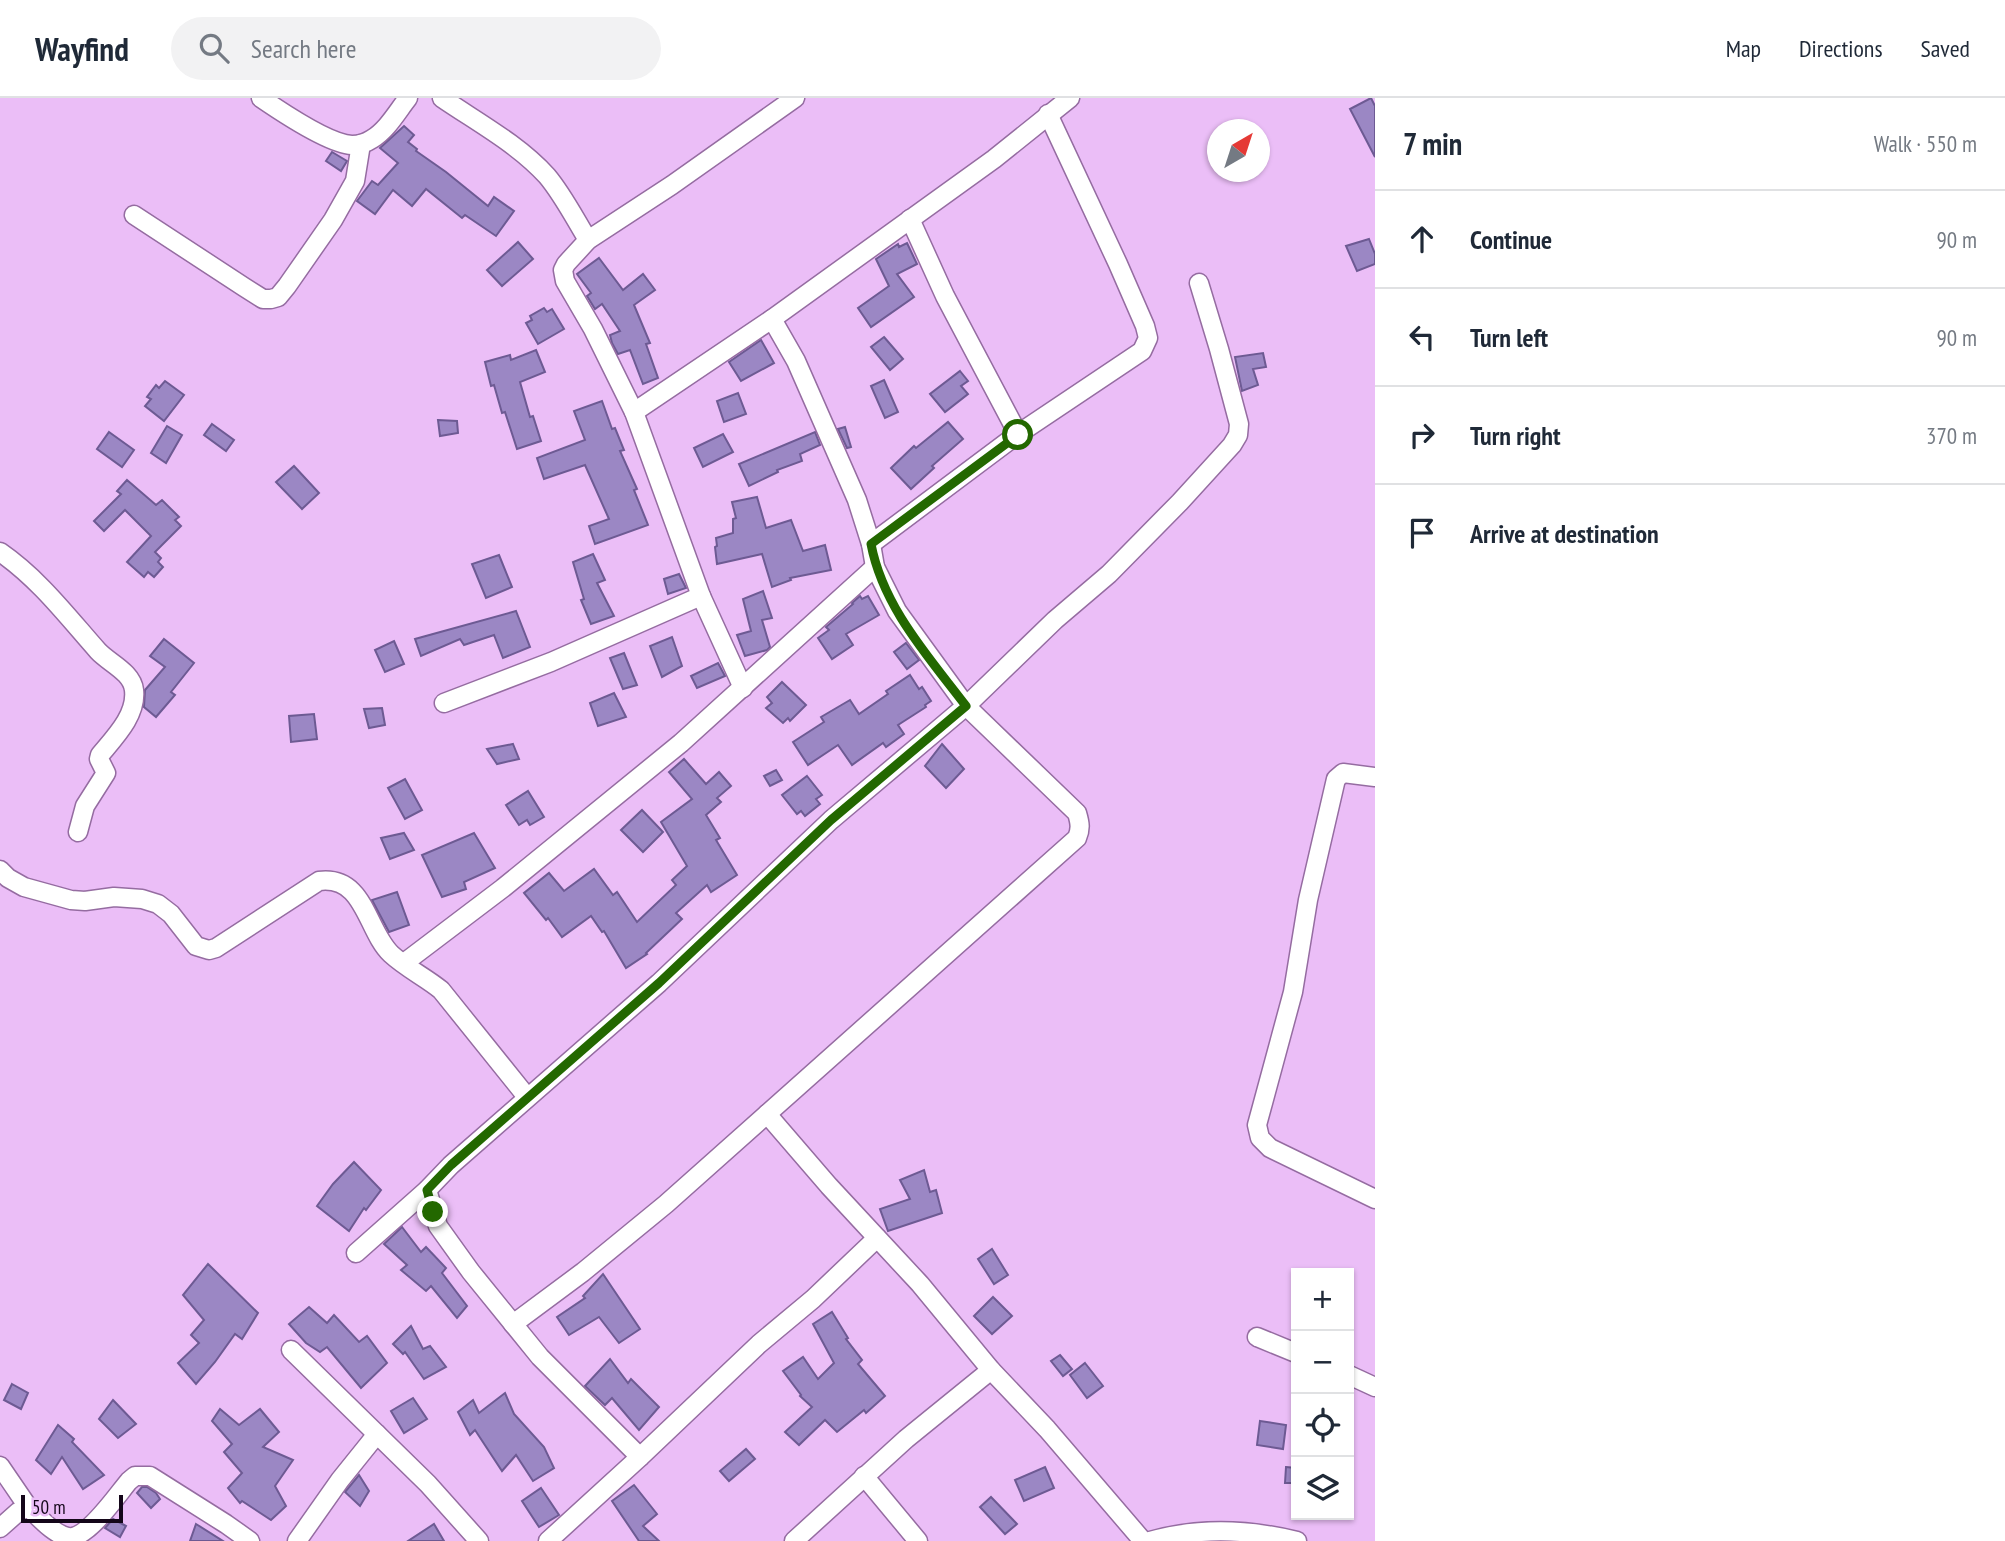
<!DOCTYPE html>
<meta charset="utf-8">
<style>
:root{--surface:#fff;--page:#f2f2f3;--text:#1f2937;--muted:#747a83;--line:#e0e1e3}
body{margin:0;font-family:"PT Sans Narrow",sans-serif;background:var(--page);color:var(--text)}
.controls{position:absolute;right:21px;bottom:21px;display:grid;overflow:hidden;border-radius:0px;box-shadow:0 2px 5px #0004}
.controls button{width:63px;height:63px;display:grid;place-items:center;padding:0;border:0;border-bottom:2px solid var(--line);background:var(--surface);color:var(--text);font:35px sans-serif}
.compass{position:absolute;left:1207px;top:21px;width:63px;height:63px;border-radius:50%;background:var(--surface);box-shadow:0 2px 5px #0004;rotate:39deg}
.scale{position:absolute;left:21px;bottom:18px;width:102px;box-sizing:border-box;padding-left:7px;border:4px solid #140619;border-top:0;font-size:19px;line-height:24px;white-space:nowrap;color:#140619;-webkit-text-stroke:5px #ebbef7;paint-order:stroke}
.stop{position:absolute;width:21px;height:21px;margin:-16px;border:5px solid #236800;border-radius:50%;background:#fff}
.stop.end{background:#236800;border-color:#fff;box-shadow:0 2px 7px #0008}
.list{margin:0;padding:0;list-style:none}
h2{display:flex;justify-content:space-between;align-items:center;height:91px;margin:0;padding:0 28px;font-size:30px}
h2 small{font-size:23px;font-weight:400;color:var(--muted)}
.list li{display:grid;grid-template-columns:46px 1fr auto;gap:21px;align-items:center;box-sizing:border-box;height:98px;padding:0 28px;border-top:2px solid var(--line)}
.list b{display:block;font-size:26px;white-space:nowrap}
.list em{font-size:23px;font-style:normal;color:var(--muted)}
.icon{flex:none;width:38px;height:38px;fill:none;stroke:currentColor;stroke-width:2;stroke-linecap:round;stroke-linejoin:round}
.map{position:relative;flex:none;width:1375px;height:1443px;overflow:hidden}
header{display:flex;align-items:center;gap:42px;box-sizing:border-box;height:98px;padding:0 35px;background:var(--surface);border-bottom:2px solid var(--line)}
header strong{font-size:33px}
nav{display:flex;gap:38px;margin-inline-start:auto;font-size:24px}
.search{width:490px;height:63px;background:var(--page);display:flex;align-items:center;gap:18px;box-sizing:border-box;padding:0 24px;border-radius:38px;color:var(--muted);font-size:26px}
main{display:flex}
aside{flex:1;background:var(--surface)}
.map>svg:first-child{display:block}
.building{fill:#9b87c4;stroke:#6d5a93;stroke-width:2}
.lines{fill:none;stroke-linecap:round;stroke-linejoin:round}
.minor-casing{stroke:#956ca1;stroke-width:21}
.minor{stroke:#fff;stroke-width:18}
.route{stroke:#236800;stroke-width:9}
</style>
<header>
<strong>Wayfind</strong>
<div class="search"><svg class="icon" aria-label="search" viewBox="0 0 24 24"><circle cx="10" cy="10" r="6"/><path d="M15 15l6 6"/></svg>Search here</div>
<nav><a>Map</a><a>Directions</a><a>Saved</a></nav>
</header>
<main>
<div class="map">
<svg width="1375" height="1443" viewBox="0 0 1375 1443">
<rect width="100%" height="100%" fill="#ebbef7"/>
<g class="building">
<path d="M1371,0l4,8v51l-25,-48z"/>
<path d="M404,28l10,9 -6,7 9,7 -1,2 30,21 42,34 6,-9 20,14 -18,25 -31,-21 -3,3 -36,-29 -14,17 -19,-16 -18,24 -18,-13 15,-20 6,4 20,-22 -18,-15z"/>
<path d="M332,54l15,9 -6,10 -15,-10z"/>
<path d="M1369,141l6,15v10l-18,7 -11,-25z"/>
<path d="M518,144l15,17 -31,27 -15,-16z"/>
<path d="M907,145l10,21 -20,10 17,23 -43,30 -13,-19 31,-22 -13,-27 22,-15 1,3z"/>
<path d="M599,160l24,32 20,-16 12,16 -21,15 16,38 -4,1 12,34 -15,6 -13,-34 -12,4 -6,-11 -2,-8 10,-4 -18,-27 -7,5 -8,-13 4,-3 -14,-19z"/>
<path d="M544,210l3,4 5,-3 12,20 -26,15 -12,-21 6,-3 -2,-4z"/>
<path d="M884,239l19,22 -13,11 -19,-23z"/>
<path d="M761,242l13,23 -33,18 -12,-19z"/>
<path d="M536,252l9,22 -25,10 10,35 3,-1 8,25 -24,8 -12,-37 -3,1 -8,-28 -3,1 -6,-24 25,-7 1,5z"/>
<path d="M1263,255l3,14 -13,2 5,16 -16,6 -7,-34z"/>
<path d="M960,273l8,10 -7,5 7,8 -23,18 -15,-18z"/>
<path d="M884,282l14,32 -13,6 -14,-32z"/>
<path d="M165,283l19,14 -20,26 -19,-15 6,-7 -4,-2 9,-12 3,3z"/>
<path d="M738,295l8,21 -22,8 -7,-21z"/>
<path d="M602,303l10,28 3,-1 9,22 -4,1 17,38 -3,1 14,35 -53,19 -6,-18 20,-7 -24,-54 -41,14 -7,-21 48,-18 -11,-29z"/>
<path d="M438,322l19,1 1,12 -18,3z"/>
<path d="M948,324l15,17 -31,27 2,2 -23,21 -20,-21 23,-22 2,2z"/>
<path d="M212,326l22,16 -8,11 -22,-16z"/>
<path d="M167,328l15,9 -16,28 -15,-10z"/>
<path d="M845,329l6,20 -4,1 -9,-19z"/>
<path d="M109,334l25,18 -12,17 -25,-18z"/>
<path d="M815,334l5,13 -20,9 2,7 -25,9 1,2 -29,14 -10,-22z"/>
<path d="M723,336l10,18 -30,15 -9,-19z"/>
<path d="M294,368l25,27 -17,16 -26,-27z"/>
<path d="M127,382l29,25 6,-5 17,17 -4,3 6,6 -26,26 6,6 -3,4 5,5 -9,10 -6,-5 -4,5 -17,-15 24,-26 -26,-26 -21,21 -10,-10 27,-27 -4,-3z"/>
<path d="M757,399l9,31 25,-8 12,31 22,-6 6,25 -41,8 1,2 -19,7 -10,-33 -45,10 -2,-17 2,-1 -1,-8 17,-5v-14l3,-1 -4,-16z"/>
<path d="M593,456l12,26 -8,3 17,33 -23,8 -10,-24 3,-1 -11,-37z"/>
<path d="M499,457l13,32 -26,11 -14,-34z"/>
<path d="M679,476l7,14 -18,6 -4,-15z"/>
<path d="M763,493l9,27 -10,2 8,27 -3,3 -22,6 -8,-21 14,-4 -8,-32z"/>
<path d="M860,498l2,3 6,-3 11,19 -33,19 7,11 -21,14 -14,-21 11,-8 -3,-3 27,-23 -1,-1z"/>
<path d="M516,513l14,36 -27,11 -9,-23 -30,10 -4,-6 -39,17 -6,-17z"/>
<path d="M672,539l10,29 -20,11 -12,-31z"/>
<path d="M164,541l30,24 -23,29 4,3 -19,22 -12,-10 1,-17 20,-23 -15,-11z"/>
<path d="M394,543l10,23 -19,8 -10,-22z"/>
<path d="M906,545l13,17 -12,9 -13,-17z"/>
<path d="M624,555l13,32 -14,4 -13,-31z"/>
<path d="M718,565l7,13 -28,12 -6,-12z"/>
<path d="M910,577l9,14 3,-2 9,14 -6,4 1,2 -28,18 6,9 -18,13 -3,-4 -31,22 -14,-20 -30,20 -15,-23 31,-20 -3,-5 29,-17 9,14 29,-20 -2,-3z"/>
<path d="M782,584l24,23 -16,16 -2,-3 -5,5 -17,-15 6,-5 -5,-6z"/>
<path d="M614,595l12,24 -28,9 -8,-23z"/>
<path d="M382,610l3,17 -16,3 -5,-19z"/>
<path d="M314,616l3,25 -26,3 -2,-26z"/>
<path d="M513,646l6,15 -22,5 -10,-15z"/>
<path d="M942,646l22,25 -18,19 -21,-22z"/>
<path d="M684,661l22,25 13,-12 12,14 -14,12 4,4 -15,13 14,23 -4,2 21,35 -26,17 -4,-7 -31,28 6,6 -36,34 1,1 -21,14 -22,-37 -2,1 -11,-16 -29,21 -14,-19 -2,2 -22,-27 25,-20 15,18 30,-22 19,26 4,-3 20,30 39,-37 -4,-5 15,-14 -26,-44 31,-23 -23,-27z"/>
<path d="M776,672l6,10 -12,6 -6,-10z"/>
<path d="M807,678l15,19 -6,4 4,5 -15,12 -4,-5 -4,3 -15,-19z"/>
<path d="M405,681l17,31 -17,9 -17,-31z"/>
<path d="M528,693l16,26 -14,8 -3,-5 -8,5 -13,-20z"/>
<path d="M642,712l21,22 -20,20 -22,-22z"/>
<path d="M404,735l10,17 -24,9 -9,-21z"/>
<path d="M474,735l21,35 -31,14 2,7 -24,8 -20,-42z"/>
<path d="M397,794l12,33 -20,7 -17,-32z"/>
<path d="M354,1064l27,28 -15,20 -2,-2 -15,23 -32,-25 16,-22z"/>
<path d="M924,1072l6,22 6,-2 6,23 -54,18 -8,-22 30,-10 -10,-19z"/>
<path d="M402,1129l19,25 5,-5 20,21 -4,5 25,33 -10,12 -26,-32 -5,5 -25,-21 6,-5 -23,-21z"/>
<path d="M992,1151l16,26 -14,9 -16,-25z"/>
<path d="M208,1166l50,49 -16,26 -7,-5 -20,28 -19,22 -18,-21 21,-20 -8,-8 13,-15 -21,-25z"/>
<path d="M603,1176l37,55 -21,14 -20,-26 -30,18 -12,-18 28,-19 -2,-2z"/>
<path d="M993,1199l19,19 -20,18 -18,-18z"/>
<path d="M309,1209l18,16 7,-8 25,27 8,-6 20,27 -26,25 -34,-41 -7,5 -14,-9 -17,-19z"/>
<path d="M832,1214l16,26 -2,1 16,21 -4,4 27,32 -19,17 -2,-3 -27,22 -12,-12 -26,25 -14,-13 27,-25 -12,-11 1,-1 -18,-24 20,-14 15,22 16,-16 -21,-39z"/>
<path d="M411,1228l12,23 7,-3 16,21 -22,12 -19,-27 -2,2 -10,-10z"/>
<path d="M1060,1257l12,14 -9,7 -12,-15z"/>
<path d="M610,1261l18,24 3,-4 28,28 -20,23 -27,-32 -7,7 -20,-19z"/>
<path d="M1085,1265l18,23 -16,12 -17,-23z"/>
<path d="M12,1286l16,9 -7,16 -17,-9z"/>
<path d="M505,1295l9,21 30,33 10,21 -21,13 -17,-26 -14,16 -27,-41 -5,5 -12,-23 15,-12 6,13z"/>
<path d="M413,1300l14,21 -23,14 -13,-22z"/>
<path d="M113,1302l23,24 -18,14 -19,-19z"/>
<path d="M220,1311l19,16 21,-16 19,23 -16,15 30,13 -18,26 11,20 -15,14 -29,-19 -2,2 -12,-15 14,-15 -18,-21 8,-8 -20,-23z"/>
<path d="M1260,1323l26,4 -3,24 -26,-4z"/>
<path d="M58,1327l16,14 -2,3 32,33 -21,14 -21,-32 -11,17 -15,-14z"/>
<path d="M746,1351l9,10 -26,22 -9,-10z"/>
<path d="M1045,1369l9,21 -30,13 -9,-21z"/>
<path d="M1286,1369l10,1v15h-11z"/>
<path d="M359,1377l10,16 -9,15 -15,-14z"/>
<path d="M634,1387l23,29 -14,12 16,15h-20l-27,-40z"/>
<path d="M142,1389h5l9,6 4,6 -9,9 -14,-15z"/>
<path d="M541,1390l18,27 -20,12 -17,-26z"/>
<path d="M991,1399l26,27 -12,10 -25,-27z"/>
<path d="M113,1421l13,7 -6,11 -15,-9z"/>
<path d="M196,1426l27,17h-33z"/>
<path d="M434,1426l10,17h-36z"/>
</g>
<g class="lines">
<defs>
<g id="minor">
<path d="M261,0c19,13 68,46 91,47 7,0 14,-2 20,-6 15,-9 25,-27 36,-41"/>
<path d="M442,0c35,24 76,46 105,78 16,19 28,43 41,64"/>
<path d="M134,117l110,72 19,12h8l7,-2 9,-11 46,-66 22,-39 6,-37"/>
<path d="M910,121l35,77 73,138"/>
<path d="M634,314l138,-93 222,-160 76,-61"/>
<path d="M871,446l147,-110 124,-83 6,-13 -3,-12 -27,-62 -70,-150"/>
<path d="M0,454c39,27 67,64 98,99 11,12 34,21 36,39 3,25 -19,47 -34,65l-1,4 7,14 -21,33 -7,26"/>
<path d="M743,590l-42,-92 -67,-184 -41,-83 -28,-48 -2,-11 3,-6 22,-24 84,-55 123,-87"/>
<path d="M444,605l107,-41 150,-66"/>
<path d="M1375,679l-32,-4 -7,6 -28,121 -15,92 -36,133 3,13 10,10 105,51"/>
<path d="M0,772l8,8 16,9 47,13 14,1 29,-4 28,2 16,5 13,10 25,32 13,4 7,-2 103,-67c46,-6 47,49 72,73 15,14 34,23 50,36l86,107"/>
<path d="M404,865l99,-75 178,-145 194,-176"/>
<path d="M767,1016l62,72 91,98 71,86 56,59 96,112"/>
<path d="M427,1092l11,36 33,46 69,85 100,100"/>
<path d="M356,1155l71,-63 24,-25 208,-182 172,-163 135,-114 89,-86 54,-46 71,-72 52,-57 6,-10 1,-11 -20,-75 -20,-66"/>
<path d="M513,1226l70,-52 83,-68 411,-366c4,-9 3,-15 0,-25l-111,-107 -69,-95 -22,-44 -4,-23 -14,-44 -61,-139 -24,-42"/>
<path d="M1257,1239l39,16"/>
<path d="M291,1252l137,134 51,57"/>
<path d="M1349,1277l26,12"/>
<path d="M0,1368l28,41"/>
<path d="M864,1378l54,65"/>
<path d="M0,1430l18,-16 10,-5c11,10 25,27 40,30 19,3 49,-42 61,-56l6,-5h15l76,48 24,17"/>
<path d="M297,1443l43,-61 37,-46"/>
<path d="M548,1443l92,-84 119,-113 54,-45 64,-61"/>
<path d="M794,1443l112,-102 85,-69"/>
<path d="M1150,1443c49,-14 98,-12 147,0"/>
</g>
</defs>
<use href="#minor" class="minor-casing"/>
<use href="#minor" class="minor"/>
</g>
<g class="lines">
<path class="route" d="M433,1114l-6,-22 24,-25 208,-182 172,-163 135,-114c-38,-50 -83,-99 -95,-162l147,-109"/>
</g>
</svg>
<div class="controls">
<button>+</button>
<button>−</button>
<button><svg class="icon" aria-label="locate" viewBox="0 0 24 24"><circle cx="12" cy="12" r="6"/><path d="M12 2v4M12 18v4M2 12h4M18 12h4"/></svg></button>
<button><svg class="icon" aria-label="layers" viewBox="0 0 24 24"><path d="M12 4l9 5-9 5-9-5zM3 14l9 5 9-5"/></svg></button>
</div>
<svg class="compass" viewBox="-18 -18 36 36"><path d="M0-13l5 13h-10z" fill="#e53935"/><path d="M0 13l5-13h-10z" fill="#747a83"/></svg>
<div class="scale">50 m</div>
<div class="stop" style="left:1018px;top:337px"></div>
<div class="stop end" style="left:433px;top:1114px"></div>
</div>
<aside>
<h2>7 min<small>Walk · 550 m</small></h2>
<ul class="list">
<li><svg class="icon" aria-label="ahead" viewBox="0 0 24 24"><path d="M12 20V5M6 11l6-6 6 6"/></svg><div><b>Continue</b></div><em>90 m</em></li>
<li><svg class="icon" aria-label="left" viewBox="0 0 24 24"><path d="M17 20v-9H6M10 6l-5 5 5 5"/></svg><div><b>Turn left</b></div><em>90 m</em></li>
<li><svg class="icon" aria-label="right" viewBox="0 0 24 24"><path d="M7 20v-9h11M14 6l5 5-5 5"/></svg><div><b>Turn right</b></div><em>370 m</em></li>
<li><svg class="icon" aria-label="arrive" viewBox="0 0 24 24"><path d="M6 21V4h12l-3 4 3 4H6"/></svg><div><b>Arrive at destination</b></div></li>
</ul>
</aside>
</main>
